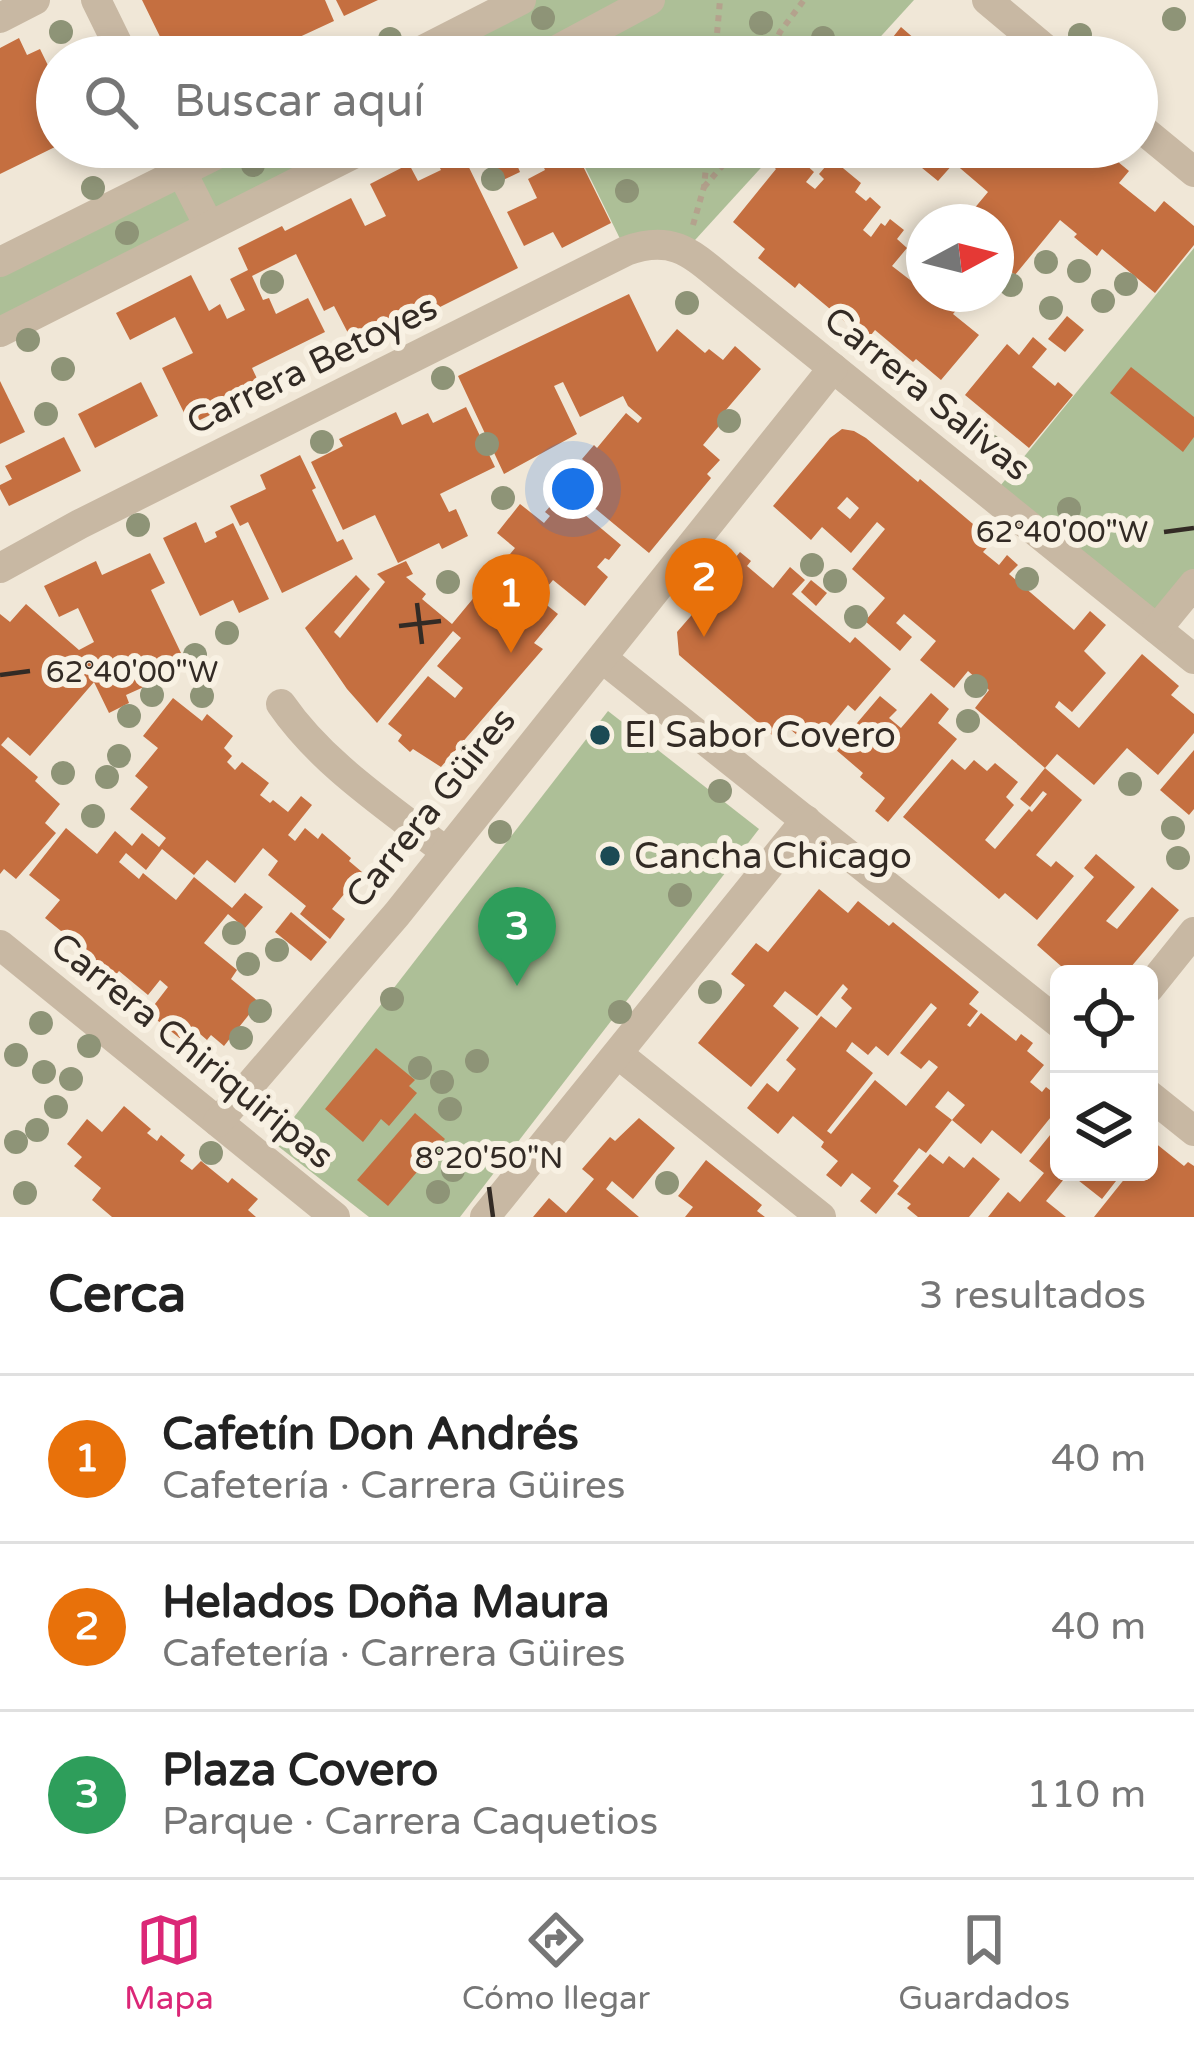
<!DOCTYPE html>
<html lang="es">
<meta charset="utf-8">
<style>
:root{--surface:#fff;--page:#f2f2f2;--text:#222;--muted:#767676;--line:#e0e0e0;--accent:#db2777}
body{margin:0;font-family:"Varela Round",sans-serif;background:var(--page);color:var(--text)}
.controls{position:absolute;right:36px;bottom:36px;display:grid;overflow:hidden;border-radius:18px;box-shadow:0 6px 18px #0003}
.controls button{width:108px;height:108px;display:grid;place-items:center;padding:0;border:0;border-bottom:3px solid var(--line);background:var(--surface);color:var(--text);font:60px sans-serif}
.compass{position:absolute;left:906px;top:204px;width:108px;height:108px;border-radius:50%;background:var(--surface);box-shadow:0 6px 18px #0003;rotate:83deg}
.you{position:absolute;left:573px;top:489px;width:42px;height:42px;margin:-30px;border:9px solid #fff;border-radius:50%;background:#1a73e8;box-shadow:0 0 0 18px #1a73e833}
.badge{display:grid;place-items:center;width:78px;height:78px;border-radius:50%;background:var(--accent);color:#fff;font-size:39px;font-weight:700}
.pin{position:absolute;translate:-50% -99px;filter:drop-shadow(0 3px 6px #0008)}
.pin::after{content:'';position:absolute;top:63px;width:42px;height:36px;background:inherit;clip-path:polygon(0 0,100% 0,50% 100%)}
.list{margin:0;padding:0;list-style:none}
h2{display:flex;justify-content:space-between;align-items:center;height:156px;margin:0;padding:0 48px;font-size:51px}
h2 small{font-size:39px;font-weight:400;color:var(--muted)}
.list li{display:grid;grid-template-columns:78px 1fr auto;gap:36px;align-items:center;box-sizing:border-box;height:168px;padding:0 48px;border-top:3px solid var(--line)}
.list b{display:block;font-size:45px;white-space:nowrap}
.list p{margin:0;font-size:39px;white-space:nowrap;color:var(--muted)}
.list em{font-size:39px;font-style:normal;color:var(--muted)}
.icon{flex:none;width:66px;height:66px;fill:none;stroke:currentColor;stroke-width:2;stroke-linecap:round;stroke-linejoin:round}
.map{position:relative;flex:none;width:1194px;height:1217px;overflow:hidden}
.search{position:absolute;background:var(--surface);box-shadow:0 6px 18px #0003;left:36px;right:36px;top:36px;height:132px;display:flex;align-items:center;gap:30px;box-sizing:border-box;padding:0 42px;border-radius:66px;color:var(--muted);font-size:45px}
.sheet{height:660px;background:var(--surface)}
nav{display:flex;justify-content:space-around;align-items:center;box-sizing:border-box;height:168px;border-top:3px solid var(--line);background:var(--surface);font-size:33px;color:var(--muted)}
nav a{display:grid;justify-items:center;gap:6px}
nav .on{color:var(--accent)}
.map>svg:first-child{display:block}
.green{fill:#adbf97}
.building{fill:#c56f40;fill-rule:evenodd}
.lines{fill:none;stroke-linecap:round;stroke-linejoin:round}
.path{stroke:#b4a28d;stroke-width:6;stroke-dasharray:6 6;stroke-linecap:butt}
.minor{stroke:#c8b8a3;stroke-width:30}
.tree{fill:#8e9477}
.ticks{fill:none;stroke:#332b25;stroke-width:4.5}
.poi-dot{fill:#1b4a54;stroke:#f8f1e3;stroke-width:4.5}
.labels{text-anchor:middle;dominant-baseline:central;stroke-width:12;stroke-linejoin:round;paint-order:stroke}
.street-label{font-size:36px;fill:#332b25;stroke:#f8f1e3}
.poi-label{font-size:36px;fill:#332b25;stroke:#f8f1e3;text-anchor:start}
.ticks-label{font-size:30px;text-anchor:middle;fill:#332b25;stroke:#f8f1e3;stroke-width:12;stroke-linejoin:round;paint-order:stroke}
</style>
<div class="map">
<svg width="1194" height="1217" viewBox="0 0 1194 1217">
<rect width="100%" height="100%" fill="#f0e7d7"/>
<g class="green">
<path d="M521,0h393l-52,57h-453z"/>
<path d="M231,147h136l-367,185v-70z"/>
<path d="M575,147h205l-95,104h-59z"/>
<path d="M1194,248v336l-37,45 -165,-133z"/>
<path d="M608,711l151,118 -299,388h-91l-95,-74z"/>
</g>
<g class="building">
<path d="M142,0h183l9,21 -41,19 4,10 -14,7h-10l-2,-4 -8,4h-93z"/>
<path d="M336,0h42l-34,16z"/>
<path d="M901,27l23,20 12,10h-59z"/>
<path d="M19,38l8,17 13,-6 17,35v62l-57,28v-126z"/>
<path d="M433,147h26l59,121 -130,65 -7,-14 -32,16 -15,-29 -10,5 -28,-57 -44,22 11,24 6,-2 7,16 32,-16 17,34 -73,36 10,21 -72,36 -28,-57 31,-15 -18,-36 -45,23 -14,-27 75,-38 18,36 11,-7 7,15 18,-9 -15,-31 18,-9 -10,-22 44,-22 3,5 66,-33 14,28 21,-10 -16,-32 39,-20 9,17 23,-11 -11,-21z"/>
<path d="M484,147h84l5,9 4,-2 34,69 -49,25 -9,-16 -29,14 -17,-34 30,-14 -9,-19 17,-9 -9,-20 -21,10 5,12 -19,9z"/>
<path d="M780,147h16l11,9 -4,6 11,10 -8,10 9,7 9,-10 -5,-5 13,-15 29,24 -6,9 11,9 4,-4 11,10 -18,23 8,7 10,-14 4,3 5,-7 14,11 -7,9 10,9 -15,18 22,17 10,-12v23h30l10,7 -11,13 26,21 -38,45 -25,-21 -3,3 -38,-32 -8,10 -68,-57 -4,5 -37,-30 7,-9 -32,-27 43,-53 -8,-7z"/>
<path d="M903,147h197l29,24 -10,12 36,29 9,-11 30,25v19l-39,48 -53,-44 -5,7 -23,-19 3,-3 -17,-14 -45,55 -19,-16v-37h-33l25,-30 -34,-29 -16,18 -38,-31z"/>
<path d="M629,294l28,58 20,-23 28,24 4,-4 14,11 12,-14 26,23 -42,49 4,3 -20,24 17,15 -13,14 4,4 -62,75 -70,-58 19,-23 -16,-13 12,-14 3,3 29,-35 12,10 4,-5 -14,-12 -5,-10 -43,21 -17,-35 -9,4 23,48 -73,40 -46,-98z"/>
<path d="M1067,316l17,14 -19,22 -17,-13z"/>
<path d="M1033,337l14,12 -15,18 23,19 3,-4 15,13 -44,53 -64,-53 42,-51 12,11z"/>
<path d="M1131,367l63,50v20l-11,15 -73,-59z"/>
<path d="M0,381l25,51 -25,12z"/>
<path d="M141,382l17,34 -63,32 -17,-34z"/>
<path d="M466,407l29,60 -55,27 9,18 7,-3 12,27 -26,13 -3,-6 -41,20 -23,-48 -32,15 -32,-68 32,-16 -4,-7 57,-27 6,13 26,-12 5,10z"/>
<path d="M842,429l12,2 12,7 52,44 2,-3 73,62 -10,11 16,13 8,-10 11,10 -9,9 65,56 16,-19 16,14 -22,26 22,22 -34,39 -13,-11 -4,6 24,21 63,-74 37,32 -8,9 23,19v19l-36,42 -31,-27 -33,37 -37,-31 -12,14 -70,-60 14,-18 -21,-19 -14,17 -34,-28 16,-19 -32,-27 -8,9 16,14 -12,14 -35,-30 20,-23 -33,-29 33,-40 -8,-7 -26,31 -29,-26 -11,13 -38,-34 57,-68zM847,497l12,11 -9,11 -13,-11z"/>
<path d="M64,437l17,34 -72,35 -9,-17v-4l12,-6 -7,-13z"/>
<path d="M300,455l16,33 -4,2 25,52 6,-3 10,20 -71,34 -34,-71 -8,4 -10,-20 36,-17 -6,-14z"/>
<path d="M553,503l12,10 7,-9 49,41 -12,15 -4,-2 -8,9 11,10 -23,29 -32,-26 -15,18 20,16 -24,29 9,6 -102,118 -28,-18 -3,3 -12,-11 4,-6 -14,-11 40,-48 27,22 8,-10 -26,-22 24,-28 -8,-7 -76,92 -30,-34 -42,-61 51,-53 14,14 -36,43 6,6 45,-56 -8,-8 29,-13 7,13 -7,3 20,17 -4,5 30,25 63,-76 -18,-15 23,-29 24,19 6,-7 -5,-4z"/>
<path d="M196,522l9,21 12,-6 -2,-5 18,-9 36,76 -30,14 -6,-13 -33,16 -37,-78z"/>
<path d="M740,552l11,9 -4,5 26,22 17,-21 15,13 -13,14 58,49 5,-6 36,32 -36,42 -7,-6 -36,43 -29,-25 -11,12 -93,-80 -2,-23 20,-23 -2,-3z"/>
<path d="M150,553l15,30 -14,7 30,63 -40,19 5,14 -20,9 3,8 -20,10 -15,-31 -64,74 -22,-19 -7,8 37,32 -3,4 25,23 -15,19 11,10 -40,46 -12,-10 -4,5v-260l10,8 16,-18 53,46 15,-8 -16,-34 -19,9 -15,-31 52,-25 6,14z"/>
<path d="M811,580l16,13 -11,13 -15,-14z"/>
<path d="M931,693l18,16 -11,14 19,16 -69,83 -13,-11 10,-13 -25,-21 3,-4 -28,-24 45,-53 17,14 -8,8 12,10z"/>
<path d="M173,698l29,23 5,-7 26,22 -9,12 8,8 -5,6 8,8 7,-8 27,21 -9,12 10,8 3,-3 15,12 13,-16 11,9 -24,30 7,6 10,-13 13,11 4,-6 29,25 -2,3 13,11 -30,37 13,10 -15,20 -30,-25 6,-8 -38,-31 10,-14 -15,-13 -28,35 -28,-23 -13,15 -32,-26 -16,21 -20,-17 -7,9 20,17 4,-6 33,27 18,-23 38,31 13,-15 18,14 -18,21 -17,-14 -24,29 33,27 -6,9 28,23 -35,44 -13,-11 -4,5 -15,-13 -10,13 -34,-27 20,-26 -8,-7 -12,15 -29,-24 -10,12 -33,-27 6,-8 -37,-30 15,-18 -31,-25 37,-47 31,26 18,-23 17,15 10,-13 17,14 7,-9 -36,-29 18,-22 -13,-11 23,-28 -15,-12z"/>
<path d="M1194,750v59l-5,6 -29,-25z"/>
<path d="M952,759l13,11 9,-10 13,11 8,-8 23,19 -12,15 8,8 -29,35 10,9 34,-40 3,3 15,-18 -4,-3 -13,16 -10,-8 25,-31 37,32 -46,55 15,12 5,-6 18,15 -37,44 -32,-27 -6,6 -96,-82z"/>
<path d="M1096,854l39,33 -29,34 11,8 35,-42 27,23 -54,64h-55l-33,-29 57,-68 -10,-9z"/>
<path d="M819,889l29,24 10,-12 31,25 4,-4 86,70 -10,12 9,7 -11,14 3,2 11,-14 35,28 5,-7 12,9 -6,8 17,14 -14,17 12,10 4,-5 13,10v10l-38,47 -29,-24 -11,14 -29,-24 13,-15 -17,-14 -13,16 17,13 -26,33 -7,-5 -26,33 6,5 -23,28 -16,-13 11,-13 -19,-15 -11,14 -15,-12 12,-14 -17,-14 3,-5 -31,-26 -15,18 -31,-26 20,-25 11,9 18,-23 -10,-9 35,-44 15,12 16,-20 -11,-10 7,-9 -5,-5 -26,32 -32,-25 -12,15 26,22 -48,59 -53,-44 47,-58 -14,-11 25,-31 12,9zM931,1003l6,5 -37,45 21,16 8,-9 9,7 -32,39 -31,-26 -44,54 -4,-3 46,-58 -27,-22 6,-9 16,13 8,-9 12,10z"/>
<path d="M291,912l36,30 -16,19 -36,-29z"/>
<path d="M376,1048l39,32 -6,6 8,7 -28,33 -8,-7 -18,23 -38,-33z"/>
<path d="M124,1106l27,23 -4,4 10,8 4,-6 24,20 -5,6 12,9 9,-9 27,22 4,-5 26,21 -10,11 8,7h-144l-20,-17 9,-12 -27,-22 8,-9 -15,-13 20,-25 15,13z"/>
<path d="M415,1113l30,26 -57,67 -31,-26z"/>
<path d="M639,1118l36,30 -42,51 -21,-18 -6,8 33,28h-106l16,-19 17,15 28,-34 -12,-10 28,-32 5,4z"/>
<path d="M1059,1124v48h64l-21,27 -33,-26 -23,28 20,16h-78l20,-25 12,10 24,-29 -15,-12z"/>
<path d="M1149,1138l35,28 4,-4 6,4v51h-100l36,-45h19z"/>
<path d="M930,1154l13,10 6,-8 15,12 9,-11 27,22 -31,38h-51l-11,-9 4,-4 -14,-10z"/>
<path d="M706,1160l56,45 -5,6 8,6h-80l8,-10 -15,-11z"/>
</g>
<g class="lines">
<g class="path">
<path d="M715,57l5,-57"/>
<path d="M769,57l11,-25 24,-32"/>
<path d="M704,187l19,-22 10,-18"/>
<path d="M693,225l11,-38 4,-40"/>
</g>
<g class="minor">
<path d="M96,0l28,57"/>
<path d="M987,0l68,57"/>
<path d="M0,18l35,-18"/>
<path d="M409,57l112,-57"/>
<path d="M544,57l106,-57"/>
<path d="M1137,125l57,47"/>
<path d="M169,147l40,79"/>
<path d="M0,262l231,-115"/>
<path d="M0,332l367,-185"/>
<path d="M0,568l80,-44 546,-273c52,-19 70,8 109,38l459,370"/>
<path d="M1157,629l37,-45"/>
<path d="M602,658l457,365"/>
<path d="M281,704c42,61 108,103 165,148"/>
<path d="M0,945l335,272"/>
<path d="M1149,988l45,-56"/>
<path d="M618,1054l203,163"/>
<path d="M1149,1095l45,36"/>
<path d="M218,1122l179,-208 436,-546"/>
<path d="M485,1217l321,-397"/>
</g>
</g>
<g class="tree">
<circle cx="543" cy="18" r="12"/>
<circle cx="1174" cy="19" r="12"/>
<circle cx="761" cy="23" r="12"/>
<circle cx="61" cy="32" r="12"/>
<circle cx="1080" cy="35" r="12"/>
<circle cx="823" cy="38" r="12"/>
<circle cx="390" cy="39" r="12"/>
<circle cx="253" cy="165" r="12"/>
<circle cx="493" cy="179" r="12"/>
<circle cx="93" cy="188" r="12"/>
<circle cx="627" cy="191" r="12"/>
<circle cx="127" cy="233" r="12"/>
<circle cx="1046" cy="262" r="12"/>
<circle cx="1079" cy="271" r="12"/>
<circle cx="272" cy="282" r="12"/>
<circle cx="1126" cy="284" r="12"/>
<circle cx="1011" cy="285" r="12"/>
<circle cx="1103" cy="301" r="12"/>
<circle cx="687" cy="303" r="12"/>
<circle cx="1051" cy="308" r="12"/>
<circle cx="28" cy="340" r="12"/>
<circle cx="63" cy="369" r="12"/>
<circle cx="443" cy="378" r="12"/>
<circle cx="46" cy="414" r="12"/>
<circle cx="729" cy="421" r="12"/>
<circle cx="322" cy="442" r="12"/>
<circle cx="487" cy="444" r="12"/>
<circle cx="990" cy="446" r="12"/>
<circle cx="503" cy="498" r="12"/>
<circle cx="1069" cy="509" r="12"/>
<circle cx="138" cy="525" r="12"/>
<circle cx="812" cy="565" r="12"/>
<circle cx="1027" cy="579" r="12"/>
<circle cx="835" cy="581" r="12"/>
<circle cx="448" cy="582" r="12"/>
<circle cx="856" cy="617" r="12"/>
<circle cx="227" cy="633" r="12"/>
<circle cx="195" cy="655" r="12"/>
<circle cx="976" cy="686" r="12"/>
<circle cx="152" cy="695" r="12"/>
<circle cx="202" cy="696" r="12"/>
<circle cx="129" cy="716" r="12"/>
<circle cx="968" cy="721" r="12"/>
<circle cx="473" cy="754" r="12"/>
<circle cx="119" cy="756" r="12"/>
<circle cx="63" cy="773" r="12"/>
<circle cx="107" cy="777" r="12"/>
<circle cx="1130" cy="784" r="12"/>
<circle cx="720" cy="791" r="12"/>
<circle cx="93" cy="816" r="12"/>
<circle cx="1173" cy="828" r="12"/>
<circle cx="500" cy="832" r="12"/>
<circle cx="1178" cy="858" r="12"/>
<circle cx="680" cy="895" r="12"/>
<circle cx="234" cy="933" r="12"/>
<circle cx="277" cy="950" r="12"/>
<circle cx="248" cy="964" r="12"/>
<circle cx="710" cy="992" r="12"/>
<circle cx="392" cy="999" r="12"/>
<circle cx="260" cy="1011" r="12"/>
<circle cx="620" cy="1012" r="12"/>
<circle cx="41" cy="1023" r="12"/>
<circle cx="241" cy="1038" r="12"/>
<circle cx="89" cy="1046" r="12"/>
<circle cx="16" cy="1055" r="12"/>
<circle cx="477" cy="1061" r="12"/>
<circle cx="420" cy="1068" r="12"/>
<circle cx="44" cy="1072" r="12"/>
<circle cx="71" cy="1079" r="12"/>
<circle cx="442" cy="1082" r="12"/>
<circle cx="56" cy="1107" r="12"/>
<circle cx="450" cy="1109" r="12"/>
<circle cx="37" cy="1130" r="12"/>
<circle cx="16" cy="1142" r="12"/>
<circle cx="211" cy="1153" r="12"/>
<circle cx="453" cy="1170" r="12"/>
<circle cx="667" cy="1183" r="12"/>
<circle cx="438" cy="1192" r="12"/>
<circle cx="25" cy="1193" r="12"/>
</g>
<path class="ticks" d="M1164,532l30,-4M417,603l5,41M399,626l42,-5M0,675l30,-4M489,1187l4,30"/>
<g class="poi-dot">
<circle cx="600" cy="735" r="12"/>
<circle cx="610" cy="856" r="12"/>
</g>
<g class="labels">
<g class="street-label">
<text transform="translate(312 365) rotate(-26)">Carrera Betoyes</text>
<text transform="translate(927 394) rotate(39)">Carrera Salivas</text>
<text transform="translate(431 808) rotate(-51)">Carrera Güires</text>
<text transform="translate(192 1051) rotate(39)">Carrera Chiriquiripas</text>
</g>
<g class="poi-label">
<text x="624" y="735">El Sabor Covero</text>
<text x="634" y="856">Cancha Chicago</text>
</g>
</g>
<g class="ticks-label">
<text x="1062" y="542">62°40'00"W</text>
<text x="132" y="682">62°40'00"W</text>
<text x="489" y="1168">8°20'50"N</text>
</g>
</svg>
<div class="controls">
<button><svg class="icon" aria-label="locate" viewBox="0 0 24 24"><circle cx="12" cy="12" r="6"/><path d="M12 2v4M12 18v4M2 12h4M18 12h4"/></svg></button>
<button><svg class="icon" aria-label="layers" viewBox="0 0 24 24"><path d="M12 4l9 5-9 5-9-5zM3 14l9 5 9-5"/></svg></button>
</div>
<svg class="compass" viewBox="-18 -18 36 36"><path d="M0-13l5 13h-10z" fill="#e53935"/><path d="M0 13l5-13h-10z" fill="#767676"/></svg>
<div class="you"></div>
<div class="pin badge" style="left:511px;top:653px;background:#e8710a">1</div>
<div class="pin badge" style="left:704px;top:637px;background:#e8710a">2</div>
<div class="pin badge" style="left:517px;top:986px;background:#2e9e5b">3</div>
<div class="search"><svg class="icon" aria-label="search" viewBox="0 0 24 24"><circle cx="10" cy="10" r="6"/><path d="M15 15l6 6"/></svg>Buscar aquí</div>
</div>
<section class="sheet">
<h2>Cerca<small>3 resultados</small></h2>
<ul class="list">
<li><span class="badge" style="background:#e8710a">1</span><div><b>Cafetín Don Andrés</b><p>Cafetería · Carrera Güires</p></div><em>40 m</em></li>
<li><span class="badge" style="background:#e8710a">2</span><div><b>Helados Doña Maura</b><p>Cafetería · Carrera Güires</p></div><em>40 m</em></li>
<li><span class="badge" style="background:#2e9e5b">3</span><div><b>Plaza Covero</b><p>Parque · Carrera Caquetios</p></div><em>110 m</em></li>
</ul>
</section>
<nav>
<a class="on"><svg class="icon" aria-label="map" viewBox="0 0 24 24"><path d="M3 6l6-2 6 2 6-2v14l-6 2-6-2-6 2zM9 4v14M15 6v14"/></svg>Mapa</a>
<a><svg class="icon" aria-label="directions" viewBox="0 0 24 24"><path d="M12 3l9 9-9 9-9-9zM9 14v-3h6M13 9l2 2-2 2"/></svg>Cómo llegar</a>
<a><svg class="icon" aria-label="saved" viewBox="0 0 24 24"><path d="M7 4h10v16l-5-4-5 4z"/></svg>Guardados</a>
</nav>
